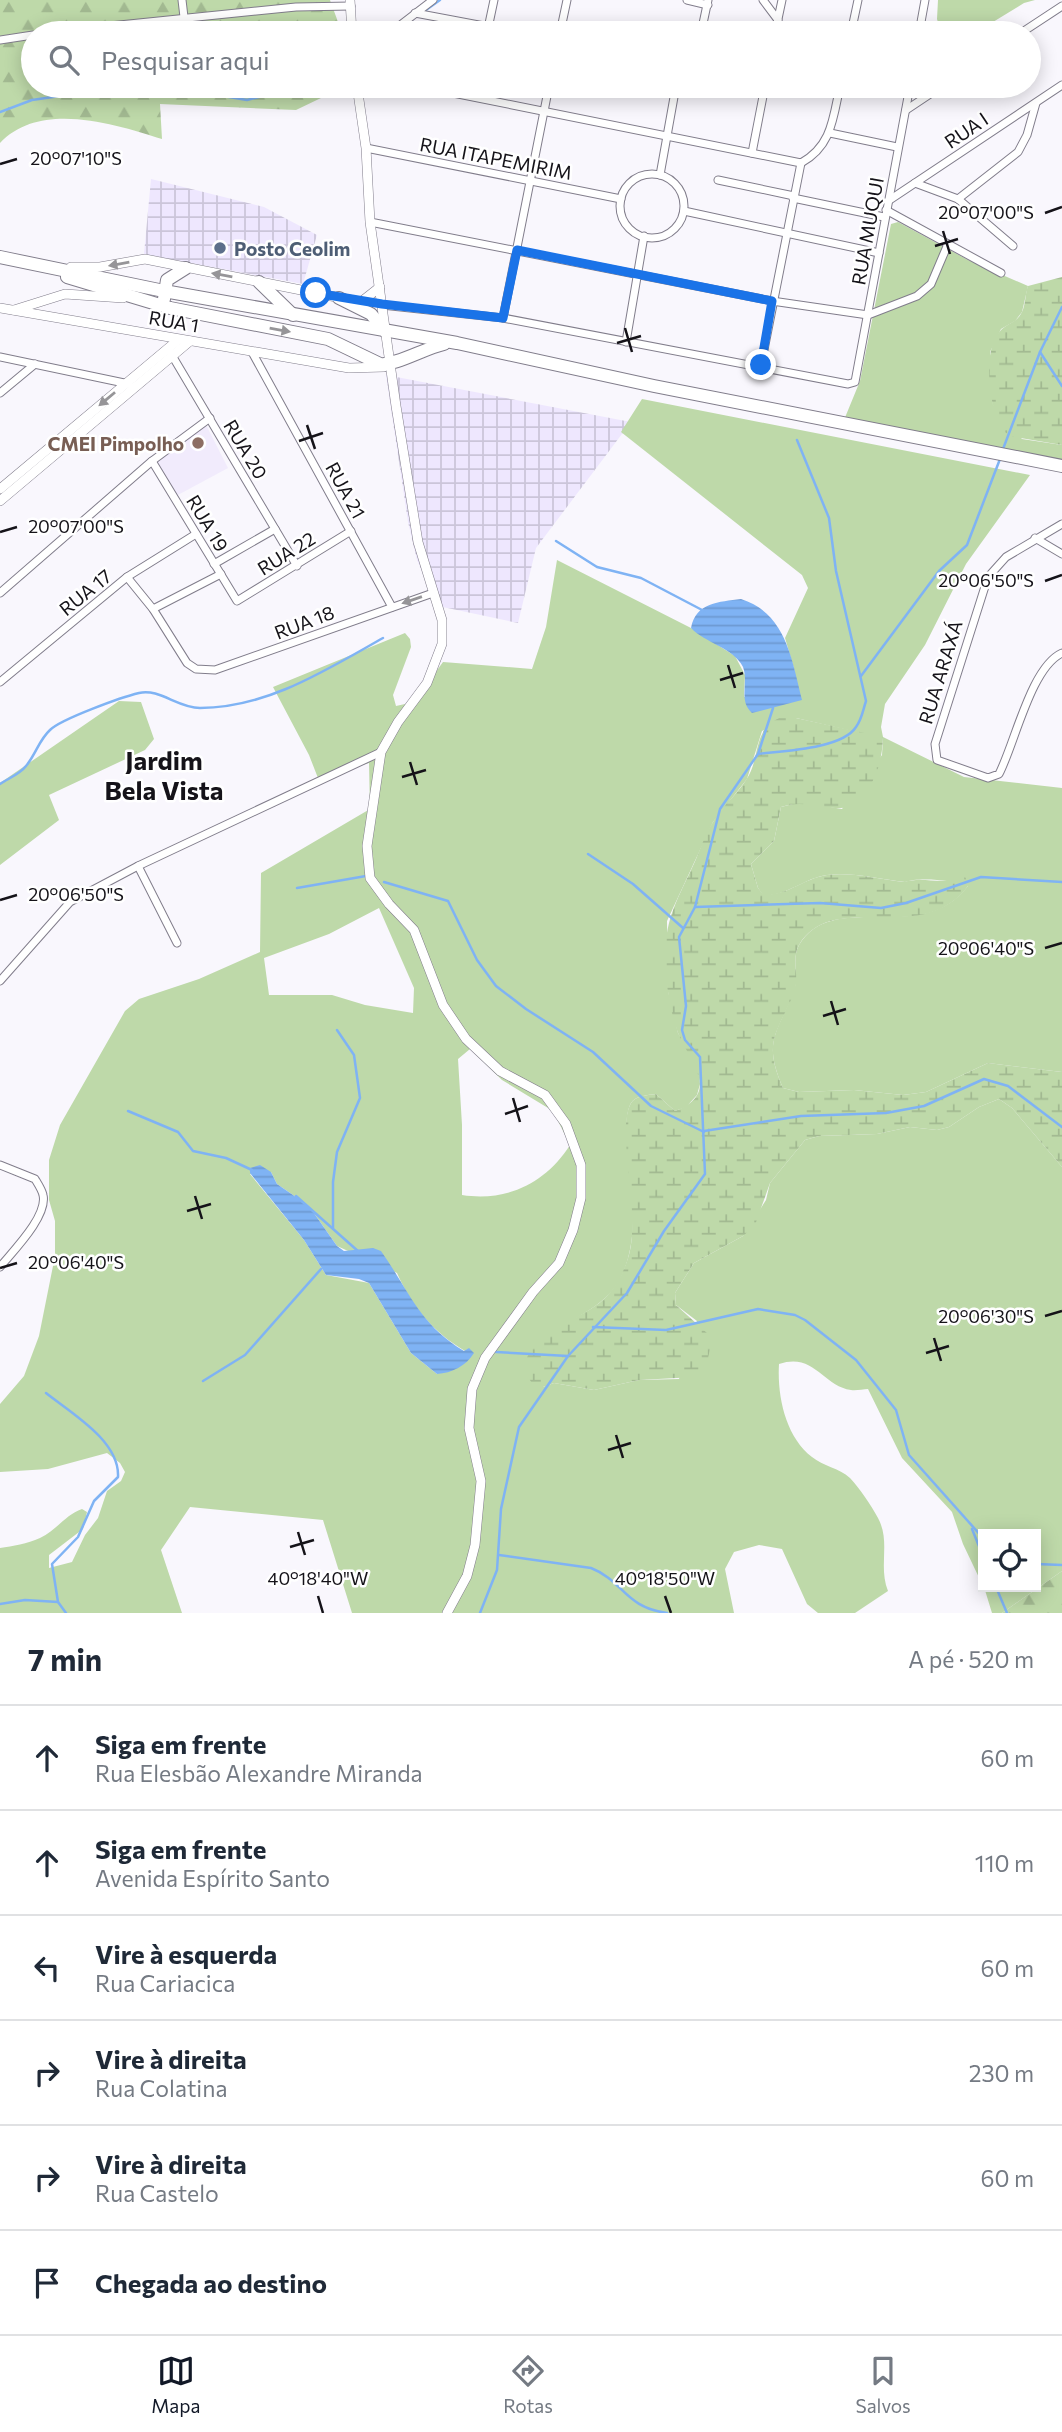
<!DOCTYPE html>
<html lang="pt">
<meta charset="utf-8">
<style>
:root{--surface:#fff;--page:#f6f6f7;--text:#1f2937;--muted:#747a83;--line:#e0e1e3;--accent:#111827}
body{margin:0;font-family:Commissioner,sans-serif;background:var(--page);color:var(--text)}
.controls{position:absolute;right:21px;bottom:21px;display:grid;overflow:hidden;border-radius:0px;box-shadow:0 4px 18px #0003}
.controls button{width:63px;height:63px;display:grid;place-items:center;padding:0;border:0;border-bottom:2px solid var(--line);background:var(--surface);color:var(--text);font:35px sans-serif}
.stop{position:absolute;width:21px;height:21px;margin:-16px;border:5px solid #1a73e8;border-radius:50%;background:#fff}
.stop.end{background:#1a73e8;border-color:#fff;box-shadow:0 2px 7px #0008}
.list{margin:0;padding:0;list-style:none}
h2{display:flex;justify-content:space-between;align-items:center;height:91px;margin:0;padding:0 28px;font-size:30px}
h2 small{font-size:23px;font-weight:400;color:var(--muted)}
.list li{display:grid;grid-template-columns:46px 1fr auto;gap:21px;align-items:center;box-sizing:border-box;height:105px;padding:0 28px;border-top:2px solid var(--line)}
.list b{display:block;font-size:26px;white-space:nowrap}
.list p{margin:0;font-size:23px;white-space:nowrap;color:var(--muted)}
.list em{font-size:23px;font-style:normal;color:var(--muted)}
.icon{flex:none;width:38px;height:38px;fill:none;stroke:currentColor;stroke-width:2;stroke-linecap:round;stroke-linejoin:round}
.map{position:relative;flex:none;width:1062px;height:1613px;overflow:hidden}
.search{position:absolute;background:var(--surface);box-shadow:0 4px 18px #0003;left:21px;right:21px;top:21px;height:77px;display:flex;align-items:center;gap:18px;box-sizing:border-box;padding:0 24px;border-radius:38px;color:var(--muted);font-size:26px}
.sheet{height:721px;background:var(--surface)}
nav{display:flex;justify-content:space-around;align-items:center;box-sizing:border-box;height:98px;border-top:2px solid var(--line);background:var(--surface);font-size:19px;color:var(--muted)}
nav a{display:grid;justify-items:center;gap:4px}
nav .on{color:var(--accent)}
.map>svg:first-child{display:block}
.industrial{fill:url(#industrial-grid)}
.education{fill:#f1ebfc}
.green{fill:#bed9a9;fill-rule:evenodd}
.forest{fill:url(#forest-firs)}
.wetland{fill:url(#wetland-marsh)}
.water{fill:url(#water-rules)}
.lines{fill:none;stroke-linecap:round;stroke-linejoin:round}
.stream{stroke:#7fb3f4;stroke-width:2.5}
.minor-casing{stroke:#817d8b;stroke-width:9}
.tertiary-casing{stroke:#817d8b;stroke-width:10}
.primary-casing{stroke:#817d8b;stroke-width:14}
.minor{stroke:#fff;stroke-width:7}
.tertiary{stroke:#fff;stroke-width:9}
.primary{stroke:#fff;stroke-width:12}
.oneway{fill:#969598}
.route{stroke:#1a73e8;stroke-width:9}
.ticks{fill:none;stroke:#151319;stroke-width:2.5}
.service-dot{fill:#5c6f8a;stroke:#fff;stroke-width:2.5}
.education-dot{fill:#8d6e63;stroke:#fff;stroke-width:2.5}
.labels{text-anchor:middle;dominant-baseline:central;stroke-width:5;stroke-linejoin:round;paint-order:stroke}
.street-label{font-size:19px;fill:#151319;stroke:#fff}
.service-label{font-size:19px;font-weight:bold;fill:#4e5e75;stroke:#fff;text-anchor:start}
.education-label{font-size:19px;font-weight:bold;fill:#785e54;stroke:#fff;text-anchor:end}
.district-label{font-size:26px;font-weight:bold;fill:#151319;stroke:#fff}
.ticks-label{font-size:18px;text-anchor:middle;fill:#151319;stroke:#fff;stroke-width:5;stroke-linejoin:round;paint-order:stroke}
</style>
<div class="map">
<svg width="1062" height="1613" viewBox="0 0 1062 1613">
<defs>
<pattern id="industrial-grid" width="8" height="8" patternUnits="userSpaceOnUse" patternTransform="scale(1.75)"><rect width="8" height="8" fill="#eee7fe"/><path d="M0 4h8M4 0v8" fill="none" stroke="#cbc5d9"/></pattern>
<pattern id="forest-firs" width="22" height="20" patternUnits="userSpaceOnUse" patternTransform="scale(1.75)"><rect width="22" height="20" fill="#bed9a9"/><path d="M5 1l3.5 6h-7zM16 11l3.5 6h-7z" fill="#a2b991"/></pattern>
<pattern id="wetland-marsh" width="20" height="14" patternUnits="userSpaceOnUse" patternTransform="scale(1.75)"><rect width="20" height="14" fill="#bed9a9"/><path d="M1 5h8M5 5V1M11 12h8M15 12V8" fill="none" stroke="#a2b991"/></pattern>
<pattern id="water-rules" width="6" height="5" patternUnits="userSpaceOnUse" patternTransform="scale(1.75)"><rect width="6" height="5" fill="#7fb3f4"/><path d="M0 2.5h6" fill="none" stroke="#6d99d1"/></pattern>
</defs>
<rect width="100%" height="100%" fill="#f9f7fd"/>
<g class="industrial">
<path d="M151,179l113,28 53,28 -14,49 -159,-30z"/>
<path d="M386,375l245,47 -95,126 -18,75 -80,-17 -21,-46 -9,-38z"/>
</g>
<path class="education" d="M206,425l22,43 -52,28 -20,-35z"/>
<g class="green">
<path d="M938,0h97l-11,3 -49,30h-34l-4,-14z"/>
<path d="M898,222l70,38 60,26 -6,26 -7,9 -14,8 -11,23 3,53 29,34 40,6v18l-218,-43 16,-39 31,-157z"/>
<path d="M642,399l388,76 -64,89 -41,81 -40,59 -4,23 2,10 81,40 98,11v284l-74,-9 -62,29 -23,3 -49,-5 -55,2 -16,-4c-20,-46 -7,-53 10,-95 7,-15 -2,-34 6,-48 34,-57 122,2 169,-59 -14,-6 -50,-9 -63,-4 -26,-3 -53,-10 -78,-7 -23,3 -41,22 -64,20l-5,-7 -7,-24 23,-23 7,-34 20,-5 41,7 40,-54 1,-17 -87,-20 -34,13 -15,48 -34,43 -46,99 1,70 10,42 20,36 2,15 -3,11 -11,12 -11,4 -19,-17c-8,1 -21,2 -25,9 -7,13 -4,34 -3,48 4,42 12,89 -8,128 -15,29 -51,40 -76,59l-1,49 11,-4 40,7 45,-10 40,-1 18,-58 -21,-16 -1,-12 19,-30 49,-27 23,-36 4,-17 35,-43 14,-4 58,-2 33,-7 27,3 12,-3 30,-20 20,-8 13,9 50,59v404l-60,42h-10l-8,-26h52v-53h-53v52l-20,-42 -11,-32 -50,-54 -34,-69c-5,0 -12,2 -17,1 -28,-4 -37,-38 -72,-26 -2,33 7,73 33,93 11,9 27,11 38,21 10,11 21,27 28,40 13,24 0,48 10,73l-33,22h-37l-11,-9 -25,-55 -23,-4 -25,7 -9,17 9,44h-382l-29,-93 -133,-13 -29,43 21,63h-182v-65c13,-2 27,-4 40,-10 17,-8 25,-23 42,-29l5,3 -4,17 -34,26v13l23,-6 13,-27 13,-17 9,-27 14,-10 4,-9 -5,-9 -13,-10 -59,16 -48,3v-68l24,-28 15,-40 16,-80v-35l-6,-21v-40l11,-35 65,-114 14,-12 60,-20 61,-27 1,-79 109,-64 -1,-46 -51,15 -9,-23 -36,-68 132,-54 5,6 1,8 -18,48 3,11 18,-4 29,-40 89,7 14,-42 11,-67 134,68 44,28 10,19 -1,22 51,-25 -10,-34 23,-50 -6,-13 -181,-143zM379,908l35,80 -1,25 -48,-8 -33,-10h-63l-5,-37 65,-24zM470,1049l32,31 51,31 17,34c-24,38 -63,57 -108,50v-70l-4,-66zM271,1172l6,12 32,22 28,40 60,27c15,34 36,59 68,78l4,-3 -32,26 -26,-21 -42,-70 -43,-8 -22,-35 -54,-66z"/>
<path d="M119,701l22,1 13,37 -9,11 -96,45 10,25 -59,45v-82z"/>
</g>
<g class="forest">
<path d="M0,0h330l12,33h-309v53h313l-50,24 -136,-6 2,35c-47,-15 -122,-39 -162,4z"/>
<path d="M1062,1571v42h-60z"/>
</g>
<g class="wetland">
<path d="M1062,277v168l-48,-8 -15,-8c-8,-26 -19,-79 3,-100 7,-6 15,-7 20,-17 4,-9 3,-18 6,-26z"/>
<path d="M780,718h16l87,19c-1,28 -9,51 -31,70 -25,5 -46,-9 -71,0l-7,34 -23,23 7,24 5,6c23,3 41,-16 64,-19 25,-3 52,4 77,7 19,-6 42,4 61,-6l3,10c-45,62 -135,2 -169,59 -8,14 1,33 -5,48 -18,42 -31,49 -11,95l16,4 55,-2 49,5 23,-3 62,-29 74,9v95l-50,-59 -13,-9 -20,8 -30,20 -12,3 -27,-3 -33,7 -58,2 -14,4 -35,43 -15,42 -12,11 -49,27 -19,30 1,12 32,29 2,15 -4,18 -10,10 -57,3 -45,10 -40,-7 -11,4 -10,-2c-30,-45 46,-62 71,-86 12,-12 19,-25 24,-41 14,-42 -13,-127 3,-155 4,-7 17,-8 25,-9l19,17c47,-18 15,-49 3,-78 -8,-22 -12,-49 -13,-73 0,-39 10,-56 26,-90 8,-16 13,-34 22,-48 10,-16 24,-28 33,-42 15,-21 6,-52 34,-62z"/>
</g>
<g class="water">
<path d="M741,599c45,14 51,61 61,101l-50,13c-14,-12 -3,-30 -9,-46 -9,-19 -38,-24 -52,-39 5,-26 28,-26 50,-29z"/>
<path d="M260,1165l11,7 6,12 32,22 28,40 7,5 29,-3 8,3c29,41 38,73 83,100l5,-3 5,5c-8,13 -22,20 -37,21l-26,-21 -42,-70 -10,-4 -33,-4 -22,-35 -54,-67v-5z"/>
</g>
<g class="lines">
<g class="stream">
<path d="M426,10l14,-10"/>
<path d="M398,33l14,-13"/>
<path d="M0,112l32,-12 35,-5h81l40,-9 23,8 36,6 57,-14"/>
<path d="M1040,352l22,34"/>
<path d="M1003,449l37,-97 22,-45"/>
<path d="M556,541l41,26 44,11 63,33"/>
<path d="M861,676l78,-105 28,-26 33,-86"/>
<path d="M758,754c24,-3 84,-5 98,-27 6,-8 7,-17 10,-26l-30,-130 -7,-53 -32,-78"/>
<path d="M0,784c9,-6 20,-10 26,-18 10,-12 13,-26 24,-36 11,-11 72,-33 89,-37 20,-5 39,15 61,15 67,0 126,-38 183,-70"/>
<path d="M588,854l45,30 50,44"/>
<path d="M384,882l64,19 29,59 19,26 30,23 67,43 58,54 53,26"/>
<path d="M297,888l69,-12"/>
<path d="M695,907l125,-4 61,5 25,-5 75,-26 81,5"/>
<path d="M128,1111l50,21 15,19 33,7 26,12"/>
<path d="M704,1131l97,-15 85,-3 38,-7 60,-27 24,7 54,41"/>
<path d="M296,1196l63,56"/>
<path d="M333,1228v-46l4,-30 23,-54 -6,-43 -17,-25"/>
<path d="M593,1327l73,3 92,-21 37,6 10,5 51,40 40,50 13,45 74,83"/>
<path d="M496,1352l72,4"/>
<path d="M203,1381l42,-26 76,-86"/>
<path d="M46,1393c25,20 74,48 72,84l-24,24 -16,36 -26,27 6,38 8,11"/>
<path d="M972,1529l11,27"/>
<path d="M499,1555l92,13c33,13 33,39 76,45"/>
<path d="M1036,1564l26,1"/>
<path d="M996,1587l11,26"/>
<path d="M0,1604l25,-4 33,2"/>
<path d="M480,1613l17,-43 4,-61 18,-82 49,-71 59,-63 37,-62 41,-57 -5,-117 -15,-17 -3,-10 4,-24 -7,-69 16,-30 25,-98 38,-55 15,-46"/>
</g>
<defs>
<g id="minor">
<path d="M182,0l2,17"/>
<path d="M687,0l21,5"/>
<path d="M763,0l15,20"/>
<path d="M415,13l107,20"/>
<path d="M41,33l255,-26 55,-1"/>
<path d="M390,33l43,-33"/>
<path d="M487,33l7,-33"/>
<path d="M560,33l7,-33"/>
<path d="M701,33l7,-33"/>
<path d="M775,33l7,-33"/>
<path d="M851,33l7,-33"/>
<path d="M919,33l6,-33"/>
<path d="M1021,33l41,-27"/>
<path d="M0,40l33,-5"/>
<path d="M418,86l383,77c31,-17 32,-45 39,-77"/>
<path d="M906,110l36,-24"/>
<path d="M830,133l67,14"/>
<path d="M366,148l255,51"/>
<path d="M752,153l13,-67"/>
<circle cx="652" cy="206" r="32"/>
<path d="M660,175l16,-89"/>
<path d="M718,180l76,16"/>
<path d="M915,183l43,16 55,47"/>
<path d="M793,198l91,19"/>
<path d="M958,199l60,-47 9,-17 9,-32"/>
<path d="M888,201l174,-116"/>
<path d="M886,210l115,63"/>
<path d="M684,211l195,42"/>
<path d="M370,222l402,79 96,14 49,-19 14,-12 17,-40"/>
<path d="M382,305l121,13 345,66 7,-2 55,-296"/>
<path d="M503,318l46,-232"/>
<path d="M626,342l18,-106"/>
<path d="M170,352l127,214"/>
<path d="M252,352l140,255"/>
<path d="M0,357l129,27"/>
<path d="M761,365l40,-202"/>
<path d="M0,393l35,-29"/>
<path d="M152,461l85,140 114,-70"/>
<path d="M1062,524l-56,33 -18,20 -53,167 2,16 51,18 11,-4c16,-31 32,-107 63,-121"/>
<path d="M1035,538l27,16"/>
<path d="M214,564l61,-35"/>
<path d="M127,577l26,32 34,54 9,6 19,1 218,-77"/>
<path d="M0,593l152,-132 58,-43"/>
<path d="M153,609l68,-35"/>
<path d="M0,682l127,-105 69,-43"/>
<path d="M138,866l39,77"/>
<path d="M0,981l70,-79 68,-36 243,-114"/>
<path d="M0,1165l35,14c3,5 7,11 8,16 5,21 -30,56 -43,72"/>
</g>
<g id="tertiary">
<path d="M350,0l2,33"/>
<path d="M357,86l9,62 4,74 26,184 22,136 24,78v24l-15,39 -29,39 -17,30 -14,94 3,32 19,26 25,26 29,75 23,34 34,32 45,24 21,29 15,41v33l-8,32 -14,33 -26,29 -48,66 -13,31 -3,39 12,53 -6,64 -8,31 -20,37"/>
<path d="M71,267h29l45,-8 216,43 19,-15"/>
<path d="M0,308l349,60 35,-1"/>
<path d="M14,310l51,-16 58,4"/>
<path d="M0,489l178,-149"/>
<path d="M0,501l190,-160"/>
</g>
<g id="primary">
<path d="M0,257l164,34 293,52 197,43 408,80"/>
<path d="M67,277l103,31 158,31 52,25c15,2 45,-16 64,-20"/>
<path d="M259,282l34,33"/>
<path d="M339,298l32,16 15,18"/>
<path d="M164,299l3,-19 19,-12"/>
</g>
</defs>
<use href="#minor" class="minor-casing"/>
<use href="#tertiary" class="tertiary-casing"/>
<use href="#primary" class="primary-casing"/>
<use href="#minor" class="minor"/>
<use href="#tertiary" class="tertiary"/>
<use href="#primary" class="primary"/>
</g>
<defs><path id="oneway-solid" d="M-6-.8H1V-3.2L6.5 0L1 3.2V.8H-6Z" transform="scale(1.75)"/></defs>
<g class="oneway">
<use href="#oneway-solid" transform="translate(119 264) rotate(170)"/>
<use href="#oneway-solid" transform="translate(222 275) rotate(-170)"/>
<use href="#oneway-solid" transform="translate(280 330) rotate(10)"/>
<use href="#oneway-solid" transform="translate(107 399) rotate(140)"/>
<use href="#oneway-solid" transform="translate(412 600) rotate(161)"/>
</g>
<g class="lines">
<path class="route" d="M316,293l66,11 121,14 14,-68 255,51 -11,64"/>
</g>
<path class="ticks" d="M0,164l17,-5M1045,213l17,-6M943,231l7,23M935,246l23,-7M625,328l7,24M617,343l24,-7M307,425l8,24M299,441l24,-8M0,532l17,-5M1045,581l17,-6M728,665l7,23M720,680l23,-7M410,762l7,23M402,777l24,-7M0,900l17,-5M1045,948l17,-5M831,1001l7,24M823,1016l23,-7M513,1098l7,24M505,1114l23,-8M195,1196l7,23M187,1211l24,-7M0,1268l17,-5M1045,1316l17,-5M934,1338l7,23M926,1353l23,-7M616,1435l7,23M608,1450l23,-7M298,1532l7,23M290,1547l24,-7M318,1596l5,17M665,1596l6,17"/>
<circle class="service-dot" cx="220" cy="248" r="7"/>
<circle class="education-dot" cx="198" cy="443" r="7"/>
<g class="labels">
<g class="street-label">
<text transform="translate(966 130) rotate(-34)">RUA I</text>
<text transform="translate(496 158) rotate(11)">RUA ITAPEMIRIM</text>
<text transform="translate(867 231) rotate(-80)">RUA MUQUI</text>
<text transform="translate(174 321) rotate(10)">RUA 1</text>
<text transform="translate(246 449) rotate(59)">RUA 20</text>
<text transform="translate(346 490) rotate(61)">RUA 21</text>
<text transform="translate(208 523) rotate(59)">RUA 19</text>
<text transform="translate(286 553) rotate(-32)">RUA 22</text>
<text transform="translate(85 592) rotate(-39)">RUA 17</text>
<text transform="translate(304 622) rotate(-21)">RUA 18</text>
<text transform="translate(940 672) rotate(-73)">RUA ARAXÁ</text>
</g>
<g class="service-label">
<text x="234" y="248">Posto Ceolim</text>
</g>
<g class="education-label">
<text x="184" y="443">CMEI Pimpolho</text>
</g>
<g class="district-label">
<text x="164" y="759">Jardim<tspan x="164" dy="30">Bela Vista</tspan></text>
</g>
</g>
<g class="ticks-label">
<text x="76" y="165">20°07'10"S</text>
<text x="986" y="219">20°07'00"S</text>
<text x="76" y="533">20°07'00"S</text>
<text x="986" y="587">20°06'50"S</text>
<text x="76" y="901">20°06'50"S</text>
<text x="986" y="955">20°06'40"S</text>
<text x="76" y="1269">20°06'40"S</text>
<text x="986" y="1323">20°06'30"S</text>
<text x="318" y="1585">40°18'40"W</text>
<text x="665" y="1585">40°18'50"W</text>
</g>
</svg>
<div class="controls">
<button><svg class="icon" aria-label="locate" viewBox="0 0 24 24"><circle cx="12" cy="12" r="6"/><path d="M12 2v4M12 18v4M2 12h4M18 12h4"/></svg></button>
</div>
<div class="stop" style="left:316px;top:293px"></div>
<div class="stop end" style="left:761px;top:365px"></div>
<div class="search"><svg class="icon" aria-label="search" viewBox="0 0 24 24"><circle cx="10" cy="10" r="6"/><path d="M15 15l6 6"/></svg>Pesquisar aqui</div>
</div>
<section class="sheet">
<h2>7 min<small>A pé · 520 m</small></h2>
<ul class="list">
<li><svg class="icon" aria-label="ahead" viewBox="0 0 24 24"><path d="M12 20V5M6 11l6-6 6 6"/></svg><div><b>Siga em frente</b><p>Rua Elesbão Alexandre Miranda</p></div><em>60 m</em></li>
<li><svg class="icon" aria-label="ahead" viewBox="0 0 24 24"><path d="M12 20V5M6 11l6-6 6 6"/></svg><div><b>Siga em frente</b><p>Avenida Espírito Santo</p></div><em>110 m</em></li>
<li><svg class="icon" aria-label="left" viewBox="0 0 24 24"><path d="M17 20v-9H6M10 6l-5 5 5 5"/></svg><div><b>Vire à esquerda</b><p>Rua Cariacica</p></div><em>60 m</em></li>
<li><svg class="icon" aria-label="right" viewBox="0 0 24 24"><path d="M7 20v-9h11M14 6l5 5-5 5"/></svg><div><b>Vire à direita</b><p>Rua Colatina</p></div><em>230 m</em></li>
<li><svg class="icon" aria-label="right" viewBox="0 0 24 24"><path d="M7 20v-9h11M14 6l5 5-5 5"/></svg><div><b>Vire à direita</b><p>Rua Castelo</p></div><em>60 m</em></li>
<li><svg class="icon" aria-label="arrive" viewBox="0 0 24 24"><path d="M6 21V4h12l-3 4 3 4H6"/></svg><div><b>Chegada ao destino</b></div></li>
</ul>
</section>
<nav>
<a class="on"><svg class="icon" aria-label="map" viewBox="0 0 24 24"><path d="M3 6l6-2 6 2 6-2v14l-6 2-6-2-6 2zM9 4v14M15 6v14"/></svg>Mapa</a>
<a><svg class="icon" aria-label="directions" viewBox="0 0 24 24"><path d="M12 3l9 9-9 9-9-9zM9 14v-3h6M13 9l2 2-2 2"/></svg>Rotas</a>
<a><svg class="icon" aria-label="saved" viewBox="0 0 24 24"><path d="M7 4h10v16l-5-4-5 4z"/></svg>Salvos</a>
</nav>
